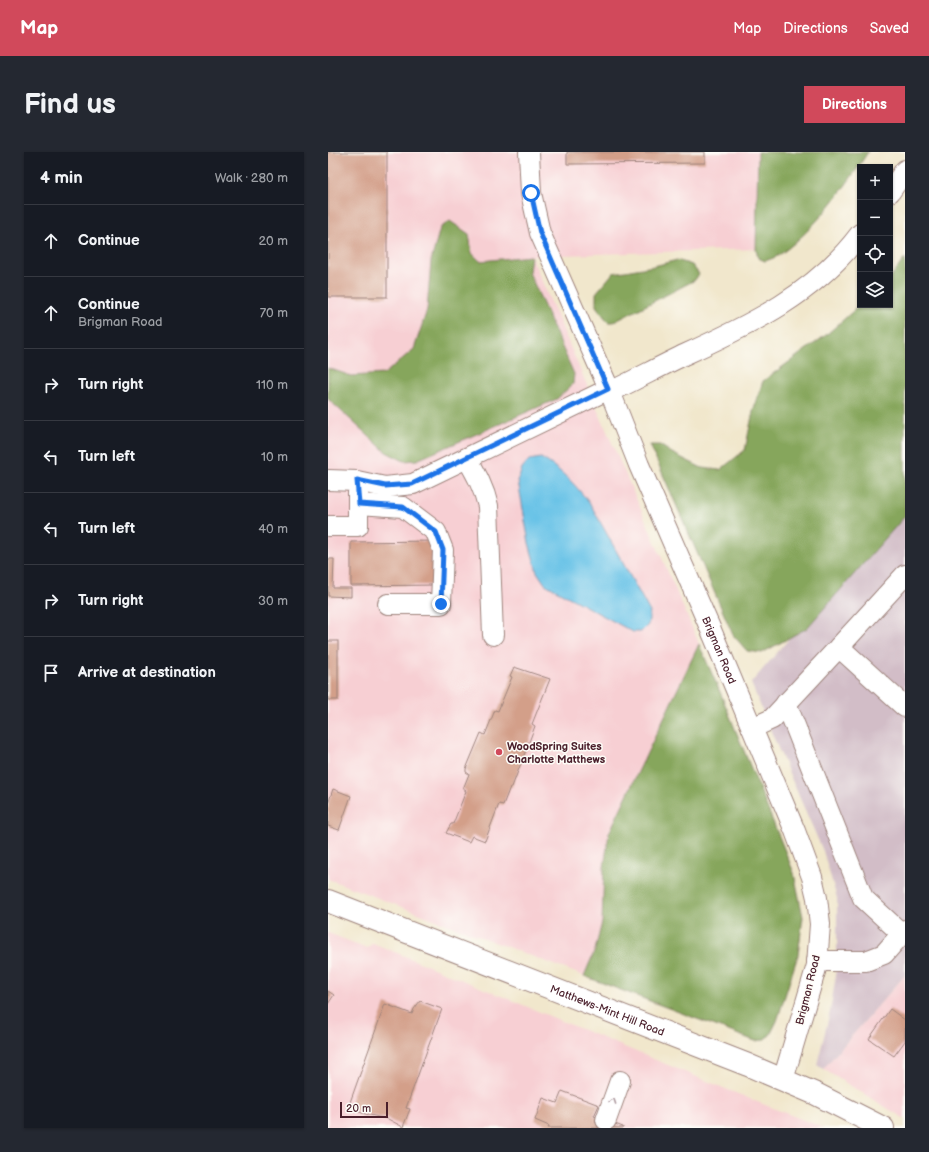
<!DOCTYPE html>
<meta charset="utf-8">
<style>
:root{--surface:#171b24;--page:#242831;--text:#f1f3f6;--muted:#9ea1a6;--line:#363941;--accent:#d1495b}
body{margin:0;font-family:"Balsamiq Sans",sans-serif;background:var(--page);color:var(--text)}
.controls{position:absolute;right:12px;top:12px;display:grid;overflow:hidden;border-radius:0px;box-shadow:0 1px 3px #0004}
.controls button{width:36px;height:36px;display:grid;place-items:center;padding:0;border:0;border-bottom:1px solid var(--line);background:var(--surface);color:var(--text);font:20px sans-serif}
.scale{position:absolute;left:12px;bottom:10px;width:48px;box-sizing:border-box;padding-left:4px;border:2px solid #4a1f2b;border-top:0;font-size:11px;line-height:14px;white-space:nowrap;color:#4a1f2b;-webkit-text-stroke:3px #fdfcf7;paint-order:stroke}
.stop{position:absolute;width:12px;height:12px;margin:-9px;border:3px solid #1a73e8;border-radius:50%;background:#fff}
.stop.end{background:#1a73e8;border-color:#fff;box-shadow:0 1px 4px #0008}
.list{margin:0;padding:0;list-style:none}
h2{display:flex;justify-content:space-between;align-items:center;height:52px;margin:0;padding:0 16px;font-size:17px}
h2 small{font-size:13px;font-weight:400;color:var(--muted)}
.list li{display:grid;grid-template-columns:26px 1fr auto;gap:12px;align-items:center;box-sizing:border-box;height:72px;padding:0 16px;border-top:1px solid var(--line)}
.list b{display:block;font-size:15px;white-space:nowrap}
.list p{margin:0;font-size:13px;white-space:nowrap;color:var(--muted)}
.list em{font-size:13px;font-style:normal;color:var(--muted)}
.icon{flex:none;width:22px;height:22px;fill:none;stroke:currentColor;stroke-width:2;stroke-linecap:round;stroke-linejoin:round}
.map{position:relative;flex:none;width:577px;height:976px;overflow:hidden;border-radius:0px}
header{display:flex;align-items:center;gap:24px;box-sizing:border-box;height:56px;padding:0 20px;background:var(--accent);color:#fff}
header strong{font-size:19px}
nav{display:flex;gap:22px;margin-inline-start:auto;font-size:14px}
.intro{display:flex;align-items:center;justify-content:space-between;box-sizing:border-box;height:96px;padding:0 24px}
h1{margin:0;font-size:28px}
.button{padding:10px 18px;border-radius:0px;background:var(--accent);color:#fff;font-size:14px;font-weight:700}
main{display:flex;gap:24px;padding:0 24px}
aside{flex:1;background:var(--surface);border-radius:0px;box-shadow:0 1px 3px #0004}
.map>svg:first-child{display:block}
.built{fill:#f7cfd3}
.industrial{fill:#d2bdc7}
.forest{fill:#86a65b;stroke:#686243}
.water{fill:#69c3e7;stroke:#5a7189}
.building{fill:#d39f89}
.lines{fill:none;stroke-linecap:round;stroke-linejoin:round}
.minor-casing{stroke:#9e837c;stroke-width:22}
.major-casing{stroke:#9e837c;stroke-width:24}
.minor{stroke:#fff;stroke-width:20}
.major{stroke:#fff;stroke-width:22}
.oneway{stroke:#ae9aa0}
.route{stroke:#1a73e8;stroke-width:5}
.poi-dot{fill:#d1495b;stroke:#fdfcf7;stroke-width:1.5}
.labels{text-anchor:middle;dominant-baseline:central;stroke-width:3;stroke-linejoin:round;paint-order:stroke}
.street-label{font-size:11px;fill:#4a1f2b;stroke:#fdfcf7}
.poi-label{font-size:11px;font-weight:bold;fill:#4a1f2b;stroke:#fdfcf7;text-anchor:start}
</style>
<header>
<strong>Map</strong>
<nav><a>Map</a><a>Directions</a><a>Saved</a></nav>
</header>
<div class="intro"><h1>Find us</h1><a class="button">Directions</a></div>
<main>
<aside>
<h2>4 min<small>Walk · 280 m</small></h2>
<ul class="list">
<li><svg class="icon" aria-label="ahead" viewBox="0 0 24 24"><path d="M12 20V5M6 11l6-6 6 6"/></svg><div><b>Continue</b></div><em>20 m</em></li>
<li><svg class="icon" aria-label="ahead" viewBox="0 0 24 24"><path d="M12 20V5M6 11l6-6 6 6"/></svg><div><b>Continue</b><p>Brigman Road</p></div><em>70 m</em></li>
<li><svg class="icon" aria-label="right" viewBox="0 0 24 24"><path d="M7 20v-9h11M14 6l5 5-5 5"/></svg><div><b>Turn right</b></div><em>110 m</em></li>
<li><svg class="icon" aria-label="left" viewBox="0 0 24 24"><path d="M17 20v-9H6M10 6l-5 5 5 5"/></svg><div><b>Turn left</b></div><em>10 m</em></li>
<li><svg class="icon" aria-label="left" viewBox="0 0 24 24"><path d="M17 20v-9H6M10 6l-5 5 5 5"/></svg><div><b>Turn left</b></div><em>40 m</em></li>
<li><svg class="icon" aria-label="right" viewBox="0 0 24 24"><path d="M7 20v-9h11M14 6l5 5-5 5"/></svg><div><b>Turn right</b></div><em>30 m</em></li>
<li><svg class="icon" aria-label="arrive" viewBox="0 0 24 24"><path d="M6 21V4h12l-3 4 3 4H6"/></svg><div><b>Arrive at destination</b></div></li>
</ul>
</aside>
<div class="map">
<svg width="577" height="976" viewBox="0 0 577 976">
<rect width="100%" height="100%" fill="#fdfcf7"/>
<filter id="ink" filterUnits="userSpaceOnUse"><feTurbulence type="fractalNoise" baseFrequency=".025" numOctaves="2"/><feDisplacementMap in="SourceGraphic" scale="8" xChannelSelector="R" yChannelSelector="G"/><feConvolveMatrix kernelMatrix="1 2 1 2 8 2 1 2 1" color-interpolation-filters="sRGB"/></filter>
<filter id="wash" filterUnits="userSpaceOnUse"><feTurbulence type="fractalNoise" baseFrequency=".012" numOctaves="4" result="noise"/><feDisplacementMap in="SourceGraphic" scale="16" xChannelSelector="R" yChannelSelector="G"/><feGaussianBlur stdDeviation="0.9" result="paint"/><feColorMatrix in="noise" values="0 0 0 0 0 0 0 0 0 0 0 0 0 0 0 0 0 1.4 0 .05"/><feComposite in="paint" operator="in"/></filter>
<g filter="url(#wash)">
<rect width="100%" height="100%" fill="#f1e7cc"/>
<g class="built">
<path d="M0,0h430l1,97 -228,7 189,436 74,181 9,44 -5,38 -21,66 -7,14 -7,5 -8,1 -427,-162z"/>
<path d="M0,781l39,15 6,-5 382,158 69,27h-496z"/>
<path d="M577,823v144l-82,-50z"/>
</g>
<path class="industrial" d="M577,352v471l-82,94 -6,-4 13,-53 7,-43v-71l-14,-47 -45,-103 -27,-65z"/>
<g class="forest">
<path d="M430,0h110c-23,36 -52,76 -86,101 -5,4 -11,6 -17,8l-7,-3 -2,-9z"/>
<path d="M122,69l19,13 3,19 8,8 51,-5 -2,16 45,102 -1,10 -16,15 -140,61 -13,1 -18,-9 -58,-53v-31l23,8 33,-2 30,-25 13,-39 4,-49 9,-33z"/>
<path d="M577,106v258l-98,112 -45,25 -15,-2 -14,-16 -83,-190h10l12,8 30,15 18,2 25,-20 8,-39 10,-30 63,-46 34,-30h30v-27z"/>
<path d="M349,108l15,5 7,9 -4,6 -81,42h-6l-12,-16v-13l17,-20 41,-7z"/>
<path d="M371,492l21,48 74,181 9,44 -5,38 -21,66 -7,14 -7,5 -8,1 -171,-65 11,-26 7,-28 2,-55 5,-34z"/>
</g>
<path class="water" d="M213,306c21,12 38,30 51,49l58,105 -2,13 -7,7h-8l-79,-43 -9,-5 -8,-12 -8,-29 -11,-62 4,-13 7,-8z"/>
<g id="blocks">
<g class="building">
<rect x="0" y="0" width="59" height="145"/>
<path d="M239,0h138v11l-138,1z"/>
<path d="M108,389v44l-85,1v-44z"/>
<path d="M0,407h6l-1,29h18v9l-23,-1z"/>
<rect x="0" y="489" width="10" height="59"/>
<path d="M186,515l36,12 -18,45 3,2 -23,61h-2l-7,18 -4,-1 -14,37 -13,-5 -3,6 -23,-9 5,-9h2l13,-33 -3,-2 6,-15 -3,-2v-3l15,-36 4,2 10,-25 3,1 14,-34 -2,-1z"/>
<path d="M5,637l18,7 -12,34 -11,-4v-22z"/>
<path d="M0,839l6,4 -6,9z"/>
<path d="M92,849l22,8 -36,99 4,1 -7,18 -15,-8 -23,-5 -17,-6 37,-104 27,10 2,-5z"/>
<path d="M562,857l15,11v21l-11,15 -25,-17z"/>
<path d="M234,939l37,14 -5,11 29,11v1h-75l1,-2 -14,-6 8,-22 14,5z"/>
</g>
</g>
</g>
<g filter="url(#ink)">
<use href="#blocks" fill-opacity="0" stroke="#9e837c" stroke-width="1"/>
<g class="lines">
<defs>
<g id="minor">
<path id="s1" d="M201,0l2,41 9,40 69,156 30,76 72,165 84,201 17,46 5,21 3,26 -3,41 -34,115"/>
<path d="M562,40l15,-22"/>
<path d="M282,240c25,-12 51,-26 76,-38 66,-30 129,-60 174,-120"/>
<path d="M139,306c9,16 17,30 21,48l5,129"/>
<path d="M0,328l29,1 28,6 28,-3 196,-95"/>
<path d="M31,352l44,3 33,25 7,18 -2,54h-53"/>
<path d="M0,374h30v-34"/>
<path d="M511,495l66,-72"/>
<path d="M458,551l77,195 39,36"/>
<path d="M424,576l20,-9 67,-72 66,60"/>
<path d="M489,809h49l18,-7 21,-24"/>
<path d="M278,968l14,-39"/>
</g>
<g id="major">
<path id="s2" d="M0,749l420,164 68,29 67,34"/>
</g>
</defs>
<use href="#minor" class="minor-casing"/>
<use href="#major" class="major-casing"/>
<use href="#minor" class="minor"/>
<use href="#major" class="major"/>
</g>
<defs><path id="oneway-chevron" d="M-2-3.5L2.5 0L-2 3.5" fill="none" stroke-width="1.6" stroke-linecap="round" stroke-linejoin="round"/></defs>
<use class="oneway" href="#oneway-chevron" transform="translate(285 949) rotate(-70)"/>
</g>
<g class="lines" filter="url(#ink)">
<path class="route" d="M113,452l2,-54 -7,-18 -33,-25 -44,-3 -2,-24 28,6 27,-2 196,-95 -68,-156 -9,-40"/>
</g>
<circle class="poi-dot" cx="171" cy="600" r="4"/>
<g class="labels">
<g class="street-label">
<text stroke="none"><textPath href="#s1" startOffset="536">Brigman Road</textPath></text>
<text transform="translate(480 838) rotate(-76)">Brigman Road</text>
<text stroke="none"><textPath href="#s2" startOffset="300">Matthews-Mint Hill Road</textPath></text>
</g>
<g class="poi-label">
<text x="179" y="594">WoodSpring Suites<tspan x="179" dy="13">Charlotte Matthews</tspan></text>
</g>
</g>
</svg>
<div class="controls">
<button>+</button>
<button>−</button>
<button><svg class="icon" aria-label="locate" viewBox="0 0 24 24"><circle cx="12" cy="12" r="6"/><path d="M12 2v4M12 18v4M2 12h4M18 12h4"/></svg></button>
<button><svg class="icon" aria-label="layers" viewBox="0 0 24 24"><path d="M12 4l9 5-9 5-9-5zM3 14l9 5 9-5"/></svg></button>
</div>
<div class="scale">20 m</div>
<div class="stop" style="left:203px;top:41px"></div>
<div class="stop end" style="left:113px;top:452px"></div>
</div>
</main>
